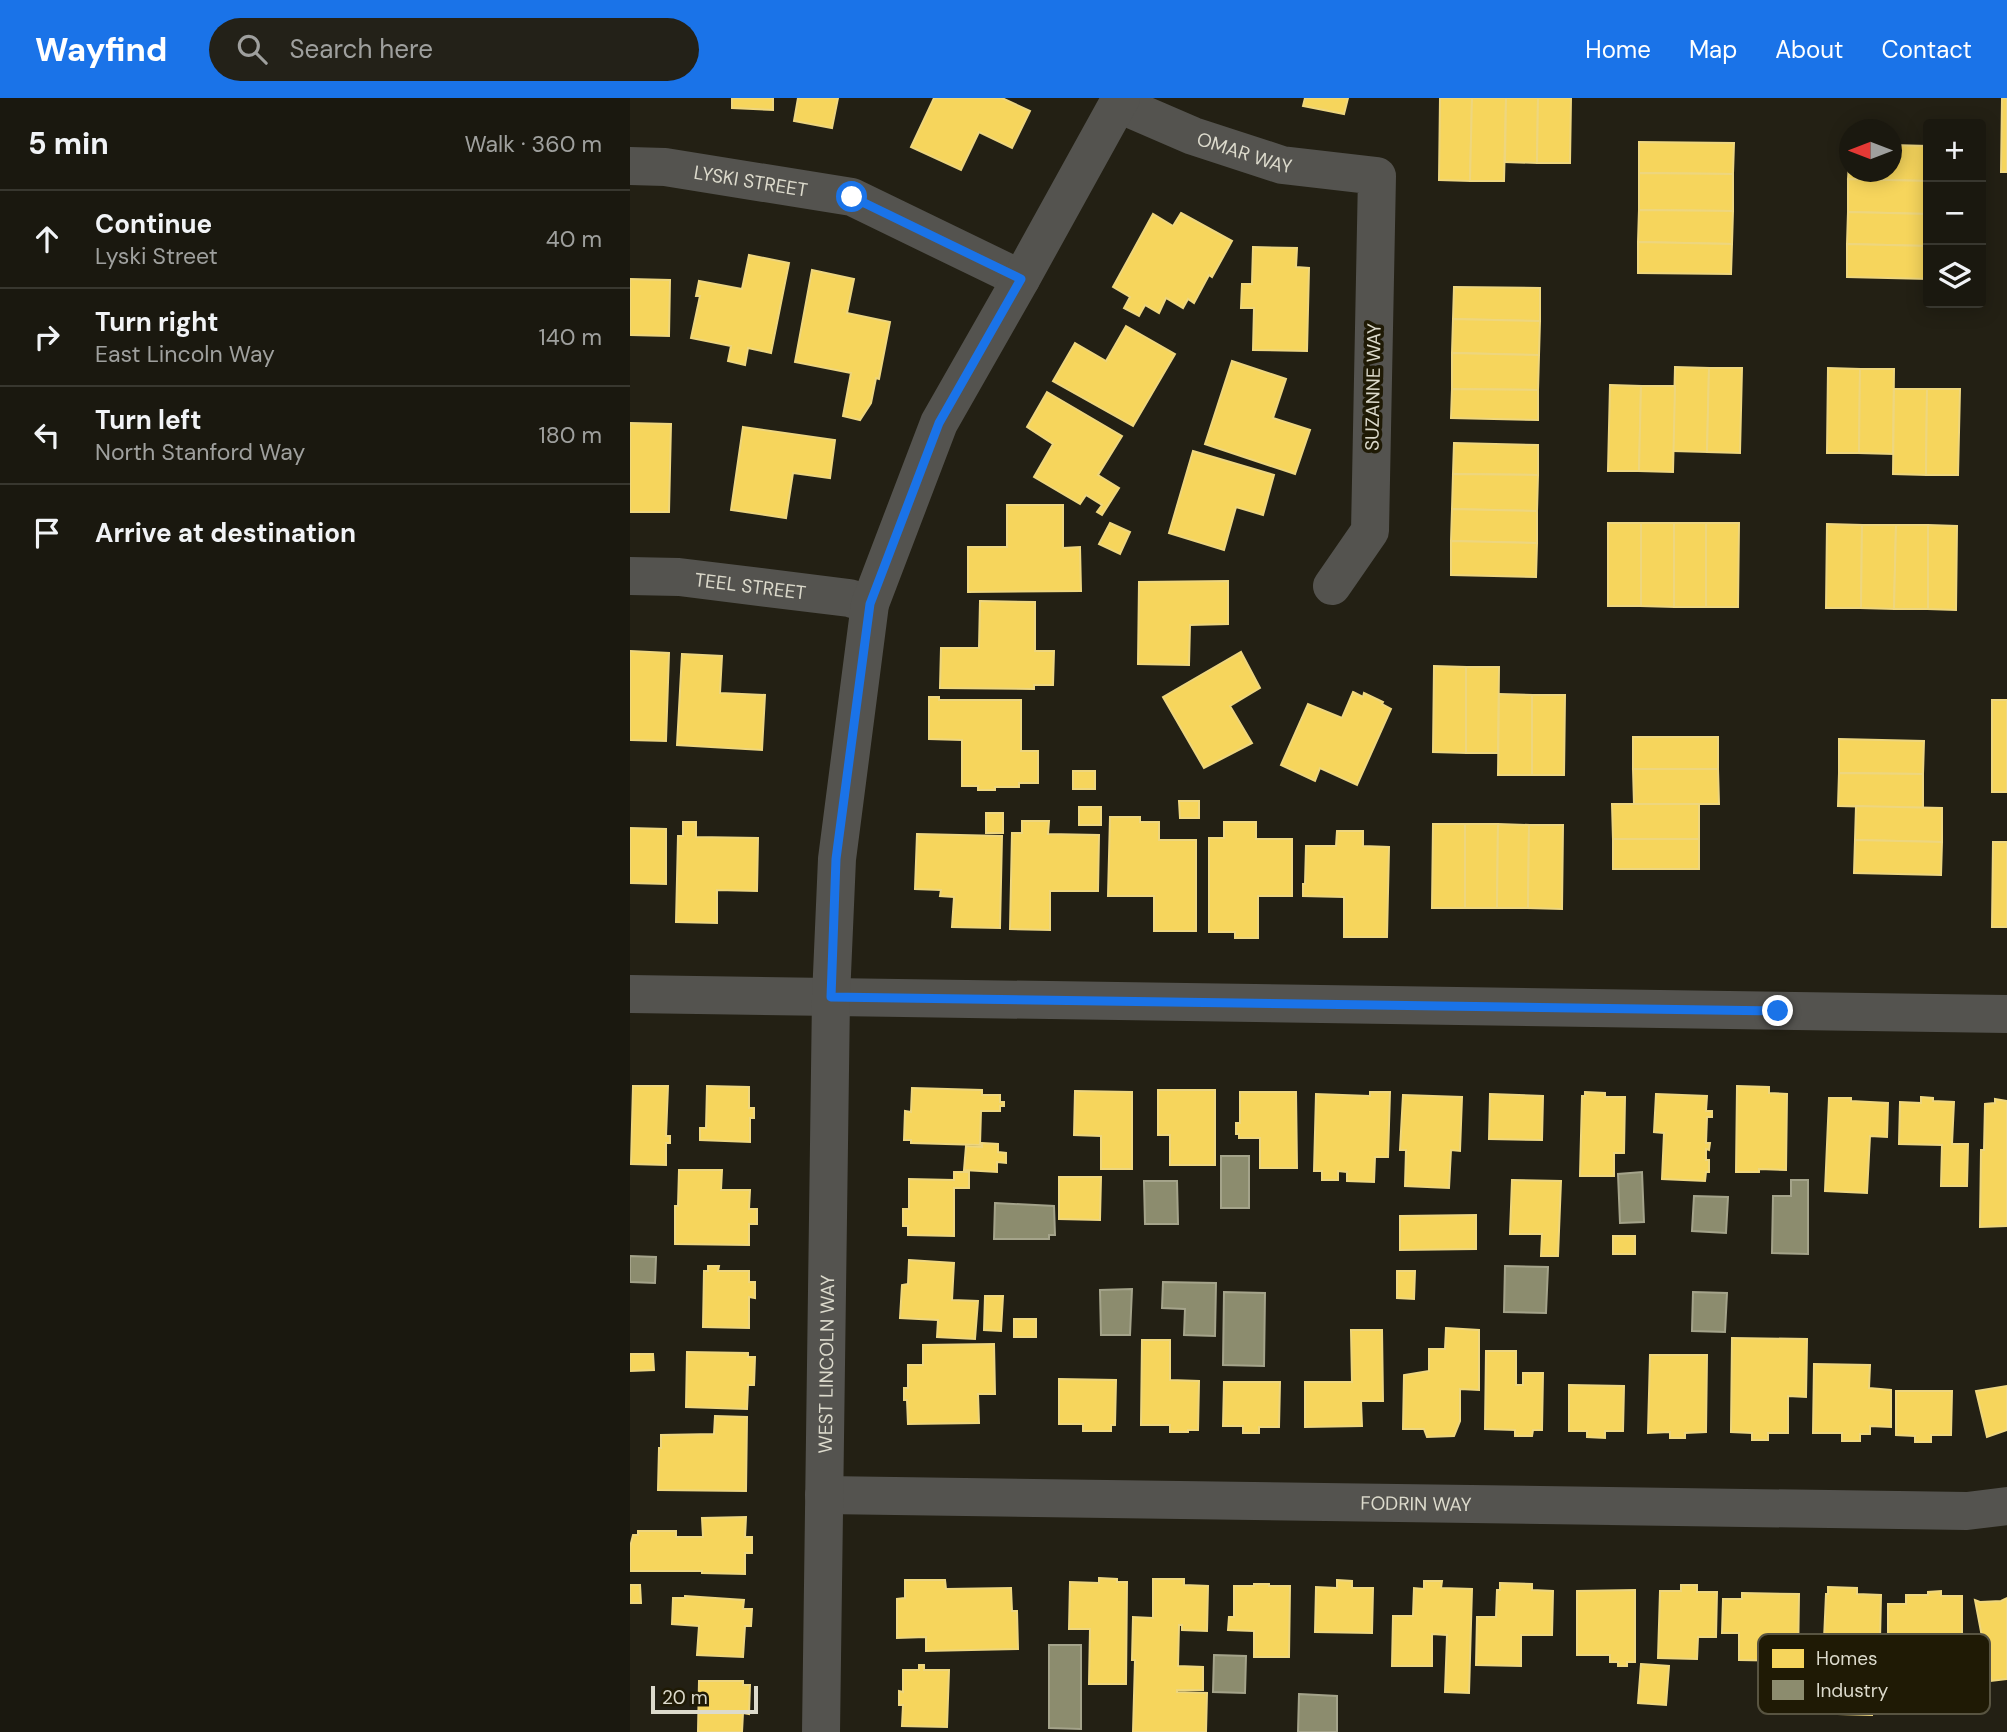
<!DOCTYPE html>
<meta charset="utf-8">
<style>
:root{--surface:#1a180f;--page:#232118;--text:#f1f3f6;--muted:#9fa09e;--line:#38372f;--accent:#1a73e8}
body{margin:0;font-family:"DM Sans",sans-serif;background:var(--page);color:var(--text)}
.controls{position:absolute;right:21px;top:21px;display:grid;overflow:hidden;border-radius:7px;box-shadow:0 4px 18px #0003}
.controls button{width:63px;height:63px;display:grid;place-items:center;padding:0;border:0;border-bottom:2px solid var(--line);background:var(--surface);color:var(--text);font:35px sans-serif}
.compass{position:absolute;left:1209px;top:21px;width:63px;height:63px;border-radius:50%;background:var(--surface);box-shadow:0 4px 18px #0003;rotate:270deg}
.scale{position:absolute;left:21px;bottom:18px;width:107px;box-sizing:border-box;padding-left:7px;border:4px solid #dcdacc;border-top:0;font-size:19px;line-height:24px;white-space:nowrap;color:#dcdacc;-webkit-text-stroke:5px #1f1a05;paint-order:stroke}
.stop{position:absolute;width:21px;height:21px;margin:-16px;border:5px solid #1a73e8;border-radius:50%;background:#fff}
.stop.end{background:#1a73e8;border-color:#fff;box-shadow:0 2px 7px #0008}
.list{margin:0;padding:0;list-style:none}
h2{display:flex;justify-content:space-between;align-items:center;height:91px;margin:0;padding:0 28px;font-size:30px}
h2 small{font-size:23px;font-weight:400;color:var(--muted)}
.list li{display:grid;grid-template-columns:46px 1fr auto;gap:21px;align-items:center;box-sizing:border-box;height:98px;padding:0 28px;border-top:2px solid var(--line)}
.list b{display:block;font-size:26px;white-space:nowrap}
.list p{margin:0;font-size:23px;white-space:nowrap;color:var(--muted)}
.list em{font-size:23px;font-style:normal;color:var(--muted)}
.icon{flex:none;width:38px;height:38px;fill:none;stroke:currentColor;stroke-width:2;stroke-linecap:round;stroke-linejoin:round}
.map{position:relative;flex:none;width:1377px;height:1634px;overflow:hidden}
header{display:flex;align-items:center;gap:42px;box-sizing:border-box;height:98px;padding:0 35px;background:var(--accent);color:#fff}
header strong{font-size:33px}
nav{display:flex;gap:38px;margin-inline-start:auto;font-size:24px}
.search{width:490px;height:63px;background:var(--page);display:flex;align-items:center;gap:18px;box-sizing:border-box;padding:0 24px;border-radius:38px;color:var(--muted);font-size:26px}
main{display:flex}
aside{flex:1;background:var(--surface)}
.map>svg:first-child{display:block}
.homes{fill:#f6d55c;stroke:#eed67e;stroke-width:2}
.industry{fill:#8c8c6e;stroke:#a4a38a;stroke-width:2}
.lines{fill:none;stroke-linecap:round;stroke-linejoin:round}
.minor{stroke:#54534f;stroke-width:38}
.route{stroke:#1a73e8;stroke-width:9}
.labels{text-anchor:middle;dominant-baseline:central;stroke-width:7;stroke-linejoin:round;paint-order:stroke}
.street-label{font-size:19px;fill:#dcdacc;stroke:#1f1a05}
.key{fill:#1f1a05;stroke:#585441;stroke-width:2}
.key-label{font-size:19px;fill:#dcdacc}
</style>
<header>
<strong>Wayfind</strong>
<div class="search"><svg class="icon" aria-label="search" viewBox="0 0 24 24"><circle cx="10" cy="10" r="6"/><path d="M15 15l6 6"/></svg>Search here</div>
<nav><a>Home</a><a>Map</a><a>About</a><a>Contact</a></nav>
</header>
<main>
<aside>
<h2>5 min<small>Walk · 360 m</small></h2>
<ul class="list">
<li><svg class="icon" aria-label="ahead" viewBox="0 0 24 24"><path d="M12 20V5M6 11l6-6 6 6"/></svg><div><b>Continue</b><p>Lyski Street</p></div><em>40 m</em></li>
<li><svg class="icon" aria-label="right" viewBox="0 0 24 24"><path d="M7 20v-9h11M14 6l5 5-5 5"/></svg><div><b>Turn right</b><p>East Lincoln Way</p></div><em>140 m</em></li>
<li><svg class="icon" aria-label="left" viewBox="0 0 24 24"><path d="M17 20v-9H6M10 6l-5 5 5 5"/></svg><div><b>Turn left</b><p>North Stanford Way</p></div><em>180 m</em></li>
<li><svg class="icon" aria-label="arrive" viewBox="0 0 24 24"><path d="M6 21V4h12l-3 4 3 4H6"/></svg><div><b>Arrive at destination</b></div></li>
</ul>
</aside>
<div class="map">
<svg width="1377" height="1634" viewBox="0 0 1377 1634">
<rect width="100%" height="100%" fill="#232014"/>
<g class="homes">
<path d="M102,0h41v12l-41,-2z"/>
<path d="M168,0h40l-6,30 -38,-7z"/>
<path d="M304,0h68l28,13 -18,37 -33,-16 -18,38 -50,-23z"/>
<path d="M675,0h43l-4,16 -41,-8z"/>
<path d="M810,0h32l-2,83 -31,-1z"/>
<path d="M842,0h34l-2,83h-34z"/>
<path d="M876,0h32l-1,65 -32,-1z"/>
<path d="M908,0h33l-1,65h-33z"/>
<path d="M1372,0h5v74h-6z"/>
<path d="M1009,44l95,1 -1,31 -94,-1z"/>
<path d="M1262,47l36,1v35l-80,-2 2,-31v24h42z"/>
<path d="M1009,75l94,1v37l-94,-1z"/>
<path d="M1218,81l80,2v33l-80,-2z"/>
<path d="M1009,112l94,1 -1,33 -94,-2z"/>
<path d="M1218,114l80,2v32l-81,-2z"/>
<path d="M551,115l51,28 -20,36 -3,-2 -15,28 -6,-4 -5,9 -17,-10 -7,15 -14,-8 -6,11 -15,-8 6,-11 -17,-10 40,-73 20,12z"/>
<path d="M1008,144l94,2 -1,30 -93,-1z"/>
<path d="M1217,146l81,2v33l-81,-2z"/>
<path d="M623,149l44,1 -1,19 13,1 -2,83 -54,-1 1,-42h-13l1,-24h10z"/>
<path d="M119,157l40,8 -18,90 -23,-5 -3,17 -17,-4 3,-15 -40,-8 9,-42h-4l3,-15 43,8z"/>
<path d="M182,172l42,9 -7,34 43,9 -11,57 -3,-1 -5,25 -11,17 -17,-4 8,-43 -56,-11z"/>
<path d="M0,181l40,1 -1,56 -39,-1z"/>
<path d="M824,189l86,1v33l-87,-2z"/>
<path d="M823,221l87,2 -1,34 -87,-2z"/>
<path d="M496,228l49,28 -42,72 -80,-45 22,-38 31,18z"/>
<path d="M822,255l87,2 -1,35 -86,-1z"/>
<path d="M602,263l54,18 -13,39 37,12 -15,44 -90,-30z"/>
<path d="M1045,269l34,1 -2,84 -34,-1z"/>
<path d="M1079,270h33l-2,85 -33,-1z"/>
<path d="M1198,270l32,1 -1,84h-32z"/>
<path d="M1230,271h34l-1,85 -34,-1z"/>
<path d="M980,287l31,1 -2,85h-31z"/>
<path d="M1011,288h34l-2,86 -34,-1z"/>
<path d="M822,291l86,1v30l-87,-2z"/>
<path d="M1264,291h33l-1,86 -33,-1z"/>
<path d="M1297,291h33l-2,86h-32z"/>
<path d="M417,294l75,44 -24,39 21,13 -17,27 -5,-3 5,-7 -16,-10 -6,9 -46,-27 19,-33 -26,-17z"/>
<path d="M0,325l41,1 -2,88h-39z"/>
<path d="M113,329l92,13 -5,38 -37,-5 -7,45 -55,-8z"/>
<path d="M824,345l84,2v30l-85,-1z"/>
<path d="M563,353l81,24 -11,40 -27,-8 -12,43 -55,-17z"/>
<path d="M823,376l85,1 -1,36 -85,-2z"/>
<path d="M377,407h56v43l17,-1 1,44 -113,1v-45h39z"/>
<path d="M822,411l85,2v32l-86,-2z"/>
<path d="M480,425l20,9 -10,22 -21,-10z"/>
<rect x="978" y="425" width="33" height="83"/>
<path d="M1011,425h33v84l-33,-1z"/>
<rect x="1044" y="425" width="32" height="84"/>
<path d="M1076,425h33l-1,84h-32z"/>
<path d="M1197,426l35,1 -1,83h-35z"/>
<path d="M1232,427h34l-2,84 -33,-1z"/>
<path d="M1266,427h32v84h-34z"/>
<path d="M1298,427l29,1 -1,84 -28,-1z"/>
<path d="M821,443l86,2 -1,34 -85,-2z"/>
<path d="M598,483v43l-38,1 -1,40 -51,-1 1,-82z"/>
<path d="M350,503l55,1v49h19l-1,34h-19v4l-94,-1 1,-40h38z"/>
<path d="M0,553l39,2 -3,88 -36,-1z"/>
<path d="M611,554l19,36 -30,18 22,37 -48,25 -41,-71z"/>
<path d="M52,556l40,2 -2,37 45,2 -3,55 -85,-5z"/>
<path d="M804,568l32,1v86l-33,-1z"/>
<path d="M836,569h33l-1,86h-32z"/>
<path d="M723,594l10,5 1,-4 19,9 -1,2 9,5 -34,76 -37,-17 -5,13 -34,-16 27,-61 34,14z"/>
<path d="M869,596l33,1v80h-34z"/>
<path d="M902,597h33l-1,80h-32z"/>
<path d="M299,599h10v3h82v51h17v32h-19v4h-24v3h-17v-4h-16v-46l-33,-1z"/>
<rect x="1362" y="602" width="15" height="92"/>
<rect x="1003" y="639" width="85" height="32"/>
<path d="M1209,641l85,2 -1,33 -84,-1z"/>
<path d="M1003,671h85l1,35h-85z"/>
<rect x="443" y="673" width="22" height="18"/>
<path d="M1209,675l84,1v34l-85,-2z"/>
<path d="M549,703h20v17h-19z"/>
<path d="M982,706h87v35h-86z"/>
<path d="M1226,708l86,2v34l-87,-2z"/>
<rect x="449" y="709" width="22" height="18"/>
<rect x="356" y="715" width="17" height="20"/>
<path d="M480,719h30v5h19v18h37v91h-42v-35h-46z"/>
<path d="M392,723h27l-1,13 51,1 -1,56h-48v39l-40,-1 2,-96h10z"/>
<path d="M53,724h13v15l62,1 -1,53 -40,-1v33l-41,-1 2,-86h5z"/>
<path d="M594,724h32v17h36v57h-34v42h-23v-6h-26v-94h15z"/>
<path d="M803,726h32v84h-33z"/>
<path d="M835,726h33l-1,84h-32z"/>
<path d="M868,726l31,1 -1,83h-31z"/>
<path d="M899,727h34l-1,84 -34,-1z"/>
<path d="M0,730l36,1v55l-36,-1z"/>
<path d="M707,733h26v15l26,1 -2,90h-43v-40l-41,-1v-12h2l1,-38h30z"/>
<path d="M287,736l85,2 -2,92 -48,-1 2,-30 -14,-1 1,-6 -26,-1z"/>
<rect x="983" y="741" width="86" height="30"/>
<path d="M1225,742l87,2 -1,33 -87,-2z"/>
<path d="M1363,744h14v85h-15z"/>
<path d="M3,988h35l-2,50h4v7h-4v22l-35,-1z"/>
<path d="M77,988l42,1v21h5v10h-4v24l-50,-2v-12h6z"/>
<path d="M1107,988l32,1v6l18,1 -1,76 -27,-1v3h-23z"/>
<path d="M282,990l70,2v5h18v7h4v4h-4v5h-19l-1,34 -69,-2v-3h-7l1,-29 6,1z"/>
<path d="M528,992h57v75h-45v-30h-12z"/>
<path d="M445,993l57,1v77h-31v-33l-27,-1z"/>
<path d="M610,994h56l1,76h-37v-30h-21v-4h-3v-11h4z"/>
<path d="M740,994h20l-2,65h-13l-1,25 -27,-1v-9l-9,-1v9h-16v-9h-8l2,-77 54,2z"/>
<path d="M955,994l20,1v4h20l-1,56h-10v23h-34l2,-80h3z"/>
<path d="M860,996l53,2 -1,44 -53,-1z"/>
<path d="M1026,996l51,2 -1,15h6v6h-5l-1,26h4l-1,7 -3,-1v11h3v12h-3l-1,9 -43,-2 2,-46 -10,-1z"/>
<path d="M773,997l59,2 -2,54 -9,-1 -2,38 -44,-2 1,-36h-6z"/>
<path d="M1291,999l12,1v3l21,1 -2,42h16l-1,42h-26l1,-41 -43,-1 1,-42 21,1z"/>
<path d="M1199,1000h22v3l37,2 -1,34 -17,-1 -3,57 -42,-2z"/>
<path d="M1365,1001l12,2v125l-27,1 1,-77h3l1,-46 10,-1z"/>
<path d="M352,1045l16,1v8l8,1v10l-9,-1v10l-33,-2 2,-24 16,1z"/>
<path d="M49,1072h43l-1,20h29l-1,19h8v15h-8v21l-74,-1v-38h3z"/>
<path d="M324,1074h15v16h-15v48l-46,-1v-9h-5v-17h6v-30l45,1z"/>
<path d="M429,1079h42l-1,43 -41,-1z"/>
<path d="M882,1082l49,1 -3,75h-17l1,-22h-32z"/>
<path d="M846,1117v34l-76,1v-34z"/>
<rect x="983" y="1138" width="22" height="18"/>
<path d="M279,1162l45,3 -2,37 26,1 -3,38 -38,-2 1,-17 -38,-2 2,-33 6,-1z"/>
<path d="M78,1168h11l-1,5h31v11h6v16l-6,-1v31l-46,-1 1,-56h4z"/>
<path d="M767,1173h18l-1,28 -17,-1z"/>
<path d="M355,1198h18l-2,35 -17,-1z"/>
<rect x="384" y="1221" width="22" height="18"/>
<path d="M816,1230l33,2v60l-19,-1v32l-6,15 -27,1 -3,-8h-21l1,-54 25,-4v-22h16z"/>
<path d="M721,1232h31l1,71h-22l1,25 -57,1v-45h47z"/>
<path d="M1102,1240l75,1 -1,58 -18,-1v37h-20v7h-16v-7l-21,-1z"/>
<path d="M512,1242h28v40l29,1 -1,49h-10v2h-18v-7h-29z"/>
<path d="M364,1246l1,50h-17l1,29 -71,1 -1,-24h-3v-12h4v-23h15v-20z"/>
<path d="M856,1253h30v34h7v-12h20l-1,57h-9l-1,6h-17v-6l-30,-1z"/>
<path d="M57,1254l61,1v4h7l-1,28h-6l-1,24 -61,-2z"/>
<path d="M0,1256h23l1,16 -24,1z"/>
<path d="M1020,1257h57l-1,77 -21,1v5h-15v-6l-22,1z"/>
<path d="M1184,1266l56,1 -1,23 22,2v37l-21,-1v8h-10v7h-18v-8h-29z"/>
<path d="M429,1281l57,1 -1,45h-4v6h-28v-7h-24z"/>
<path d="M594,1284h56l-1,45h-20v6h-16v-7h-20z"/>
<path d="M939,1287l55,1 -1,45h-18v7l-18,-1v-6h-18z"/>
<path d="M1377,1288v44l-20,7 -11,-46z"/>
<path d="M1266,1293h56l-1,44h-20v7h-16v-6l-19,-1z"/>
<path d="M85,1318l32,1 -1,74 -88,-1 1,-42h2v-13l53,-1z"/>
<path d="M116,1419l-1,20h7v16h-7v21l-43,-1v-2h-72v-24l3,-12h5v-4h38v6h27l-1,-19z"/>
<path d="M469,1480l18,1v3h10l-1,102h-37l1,-55h-21l1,-47 29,1z"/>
<path d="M523,1481h31v6l24,1 -1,45 -25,-1v-5h-3l-1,41 25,1v23h-26v2l30,1 -1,39h-73l2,-72h-3l1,-43 20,1z"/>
<path d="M275,1482h40l1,9 65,-1 1,23h5l1,38 -92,2v-14l-29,1v-39l8,-1z"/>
<path d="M707,1482l15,1v7h21l-1,45 -57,-1 1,-45 21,1z"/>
<path d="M794,1483h18l-1,7 31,1 -3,104 -24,-1 2,-57 -15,-1v32h-40l1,-50h20l1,-28 10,1z"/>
<path d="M870,1485l32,1v6l21,1 -1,44h-31v31l-45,-1 1,-48h19l1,-27h3z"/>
<path d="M624,1486h15v2h21l-1,71h-35v-26l-26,-1 1,-13h5v-31h20z"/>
<path d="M0,1487h10l1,18h-11z"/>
<path d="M1051,1487h16v7h20l-1,45h-18l-1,22 -39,-1 2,-67h21z"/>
<path d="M1198,1489l29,1v6l24,1 -1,45 -5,-1 -3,76 -69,-2 1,-51h19l3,-68h2z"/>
<path d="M1005,1492v72h-8v4h-9v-4h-8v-7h-33v-64z"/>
<path d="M1311,1493v5h21v44l-57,1v-3h-17v-34h18v-9h22v-3z"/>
<path d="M1112,1495l57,1 -1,67 -59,-1v-27h-17l1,-34h19z"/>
<path d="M55,1498l59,4 -1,9h9l-1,17h-6l-2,31 -46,-2 2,-29 -27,-2 1,-26h12z"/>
<path d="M1377,1500v81l-16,2 -2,-15h-9l-4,-22 7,-2 -8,-42 5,2 21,-1z"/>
<path d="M1011,1566l28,2 -3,39 -28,-2z"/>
<path d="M289,1567h5v5h25l-2,57 -45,-1 1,-21h-4v-14l4,1v-22h16z"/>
<path d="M69,1583h44v4h7l-1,29 -6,-1 -1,19h-44z"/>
</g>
<g class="industry">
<rect x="591" y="1058" width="28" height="52"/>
<path d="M1012,1074l2,50 -24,1 -2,-49z"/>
<path d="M1161,1082h17v74l-36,-1 1,-57h18z"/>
<path d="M514,1083h33l1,43h-33z"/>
<path d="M1064,1098l34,1 -2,36 -34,-2z"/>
<path d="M365,1105l59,3 1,29h-6v4h-55z"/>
<path d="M0,1158l26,1 -1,26 -25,-1z"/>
<path d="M875,1168l43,1 -2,46 -42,-1z"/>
<path d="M533,1184l53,1 -1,53 -31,-1 1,-26 -23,-1z"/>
<path d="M502,1191l-2,46h-29l-1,-45z"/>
<path d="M594,1194l41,1 -1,73 -41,-1z"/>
<path d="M1063,1194l34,1 -2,39 -33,-1z"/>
<path d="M419,1547h32v84l-32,-1z"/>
<path d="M584,1557l32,1 -1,37 -32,-1z"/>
<path d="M669,1596l38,2v36h-39z"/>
</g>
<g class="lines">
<g class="minor">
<path id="s1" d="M489,6l74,32 89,29 95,11 -7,355 -38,55"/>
<path id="s2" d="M0,68l35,1 187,30 169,82"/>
<path id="s3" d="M0,478l49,1 170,21 21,6"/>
<path d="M0,896l1377,20"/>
<path id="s4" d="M194,1397l1143,16 40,-5"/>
<path id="s5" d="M191,1634l10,-735 6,-138 33,-255 69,-181 82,-144 100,-181"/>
</g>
</g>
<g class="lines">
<path class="route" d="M222,99l169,82 -82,144 -69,181 -34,255 -5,138 947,14"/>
</g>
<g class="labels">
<g class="street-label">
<text stroke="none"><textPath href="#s1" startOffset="135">OMAR WAY</textPath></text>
<text stroke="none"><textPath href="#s2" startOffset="122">LYSKI STREET</textPath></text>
<text transform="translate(743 289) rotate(-89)">SUZANNE WAY</text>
<text stroke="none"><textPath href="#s3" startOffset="121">TEEL STREET</textPath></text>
<text stroke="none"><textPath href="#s5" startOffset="368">WEST LINCOLN WAY</textPath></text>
<text stroke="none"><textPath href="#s4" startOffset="592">FODRIN WAY</textPath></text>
</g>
</g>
<rect x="1128" y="1536" width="232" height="80" rx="10" class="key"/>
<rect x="1142" y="1551" width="32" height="19" fill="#f6d55c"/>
<rect x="1142" y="1582" width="32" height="20" fill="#8c8c6e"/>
<g class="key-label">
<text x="1186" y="1567">Homes</text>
<text x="1186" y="1599">Industry</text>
</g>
</svg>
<div class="controls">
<button>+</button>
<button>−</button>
<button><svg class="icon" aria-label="layers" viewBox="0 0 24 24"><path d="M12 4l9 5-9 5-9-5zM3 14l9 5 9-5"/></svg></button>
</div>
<svg class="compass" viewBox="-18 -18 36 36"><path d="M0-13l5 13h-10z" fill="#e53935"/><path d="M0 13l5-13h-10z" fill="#9fa09e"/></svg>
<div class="scale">20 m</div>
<div class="stop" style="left:222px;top:99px"></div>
<div class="stop end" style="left:1148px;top:913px"></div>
</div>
</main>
